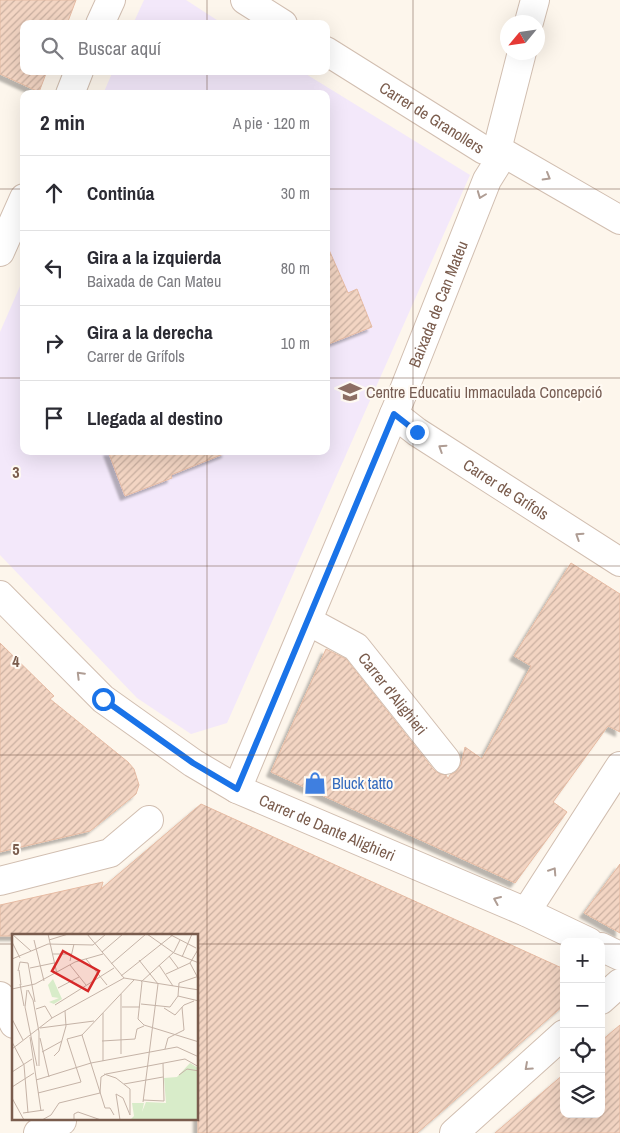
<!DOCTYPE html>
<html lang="es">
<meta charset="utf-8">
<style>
:root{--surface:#fff;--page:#f7f7f7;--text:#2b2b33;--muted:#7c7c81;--line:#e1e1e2}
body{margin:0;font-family:"Archivo Narrow",sans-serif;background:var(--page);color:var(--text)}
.controls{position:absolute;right:15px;bottom:15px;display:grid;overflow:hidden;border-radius:10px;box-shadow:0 5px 20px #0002}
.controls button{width:45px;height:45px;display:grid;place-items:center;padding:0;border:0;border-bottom:1px solid var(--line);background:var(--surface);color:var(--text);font:25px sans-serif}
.compass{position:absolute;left:500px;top:15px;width:45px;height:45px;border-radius:50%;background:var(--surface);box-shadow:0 5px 20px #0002;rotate:241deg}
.stop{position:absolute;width:15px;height:15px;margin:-11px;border:4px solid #1a73e8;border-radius:50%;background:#fff}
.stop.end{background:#1a73e8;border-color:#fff;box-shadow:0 1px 5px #0008}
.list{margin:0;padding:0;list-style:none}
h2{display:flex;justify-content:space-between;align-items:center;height:65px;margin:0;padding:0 20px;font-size:21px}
h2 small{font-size:16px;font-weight:400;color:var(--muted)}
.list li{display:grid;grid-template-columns:32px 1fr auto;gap:15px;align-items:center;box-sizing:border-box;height:75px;padding:0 20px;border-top:1px solid var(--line)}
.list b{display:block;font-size:19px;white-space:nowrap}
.list p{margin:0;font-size:16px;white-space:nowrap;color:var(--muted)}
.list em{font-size:16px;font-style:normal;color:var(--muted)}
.icon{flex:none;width:28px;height:28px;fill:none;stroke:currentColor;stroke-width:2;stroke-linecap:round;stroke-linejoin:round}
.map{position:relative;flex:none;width:620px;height:1133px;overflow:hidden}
.search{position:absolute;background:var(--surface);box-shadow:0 5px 20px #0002;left:20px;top:20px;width:310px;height:55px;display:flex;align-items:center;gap:12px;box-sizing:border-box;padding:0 18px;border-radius:10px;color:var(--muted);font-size:19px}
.panel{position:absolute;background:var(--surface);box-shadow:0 5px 20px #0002;left:20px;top:90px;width:310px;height:365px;border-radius:10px}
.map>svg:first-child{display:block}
.education{fill:#f3e8fa}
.building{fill:url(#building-hatch);stroke:#e6bba3;filter:url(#shadow)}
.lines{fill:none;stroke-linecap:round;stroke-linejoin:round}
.minor-casing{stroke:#d1beb0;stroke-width:30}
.minor{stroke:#fff;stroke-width:28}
.oneway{stroke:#af9d94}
.route{stroke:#1a73e8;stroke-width:6}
.grid{fill:none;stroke:#7a5c4d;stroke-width:1;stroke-opacity:0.55}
.labels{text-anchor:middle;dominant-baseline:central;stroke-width:4;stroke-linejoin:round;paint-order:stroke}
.street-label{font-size:16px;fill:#7a5c4d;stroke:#fffaf3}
.education-label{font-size:16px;fill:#785e54;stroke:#fffaf3;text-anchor:start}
.shop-label{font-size:16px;fill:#366cbe;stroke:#fffaf3;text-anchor:start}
.inset-road{fill:none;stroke:#c5b3a7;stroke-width:1}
.view{fill:#d62828;fill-opacity:0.15;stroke:#d62828;stroke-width:2.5}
.inset-edge{fill:none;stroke:#7a5c4d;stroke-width:2.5}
.grid-label{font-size:16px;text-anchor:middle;font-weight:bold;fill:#7a5c4d;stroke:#fffaf3;stroke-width:4;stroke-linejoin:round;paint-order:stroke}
</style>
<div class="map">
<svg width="620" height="1133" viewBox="0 0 620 1133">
<defs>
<pattern id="building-hatch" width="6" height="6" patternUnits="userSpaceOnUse" patternTransform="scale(1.25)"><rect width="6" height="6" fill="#f3d5c3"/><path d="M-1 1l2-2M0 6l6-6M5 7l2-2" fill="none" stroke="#cab0a1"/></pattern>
<filter id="shadow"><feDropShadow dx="-4.5" dy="4.5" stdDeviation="1" flood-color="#0004"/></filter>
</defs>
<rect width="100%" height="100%" fill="#fdf6ec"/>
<g class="education">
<path d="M144,0h42l37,24h-90z"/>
<path d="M113,71h188l169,104 -243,548 -36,11 -54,-36 -137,-143v-223l24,-55v174h302v-357h-223z"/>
</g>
<g class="building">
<path d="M0,0h76l-9,24h-43v47h23l-8,21 -39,-18z"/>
<path d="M326,243l22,50 9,-4 15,38 -46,18z"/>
<path d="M108,451h118v2l-55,22 1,3 -47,18z"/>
<path d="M571,563l49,31v138l-12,-6 -55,76 14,10 -52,71 -244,-111 55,-123 20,10 88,111 6,4 6,1 2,4 2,-4 6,-3 5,-7 4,-18 17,12 49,-93 -17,-10z"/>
<path d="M0,643l54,53 -4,3 78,63 6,7 5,16 -3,9 -46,37 -90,21z"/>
<path d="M201,804l363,165v36l-147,128h-219v-197h-198v-31l103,-23 -2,7z"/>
<path d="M620,864v69l-36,-20z"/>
<path d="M620,1025v108h-125l69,-59v40h37v-73z"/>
</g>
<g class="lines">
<defs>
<g id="minor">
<path d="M245,0l38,24"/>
<path d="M529,22l6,-22"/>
<path d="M100,24l11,-24"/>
<path id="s1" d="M326,51l158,99 20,3 116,67"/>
<path d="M70,94l9,-23"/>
<path d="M500,138l22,-86"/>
<path d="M0,252l24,-54"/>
<path id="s2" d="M394,414l23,18 203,130"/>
<path id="s3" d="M0,595l103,104 90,64 44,26 289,123 63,30"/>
<path id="s4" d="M308,621l48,26 90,113"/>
<path id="s5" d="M237,789l165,-394 85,-215 17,-27"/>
<path d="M0,881l110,-28 39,-33"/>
<path d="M526,912l94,-146"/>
<path d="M601,947l19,9"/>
<path d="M0,996l14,28"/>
<path d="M601,1000l19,-17"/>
<path d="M38,1133l24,-12"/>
<path d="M454,1133l110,-99"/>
</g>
</defs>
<use href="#minor" class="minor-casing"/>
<use href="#minor" class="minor"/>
</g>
<defs><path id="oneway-chevron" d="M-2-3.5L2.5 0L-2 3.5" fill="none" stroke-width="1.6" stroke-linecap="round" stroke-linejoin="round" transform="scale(1.25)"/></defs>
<g class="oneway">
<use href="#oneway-chevron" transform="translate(547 177) rotate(30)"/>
<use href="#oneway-chevron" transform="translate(481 195) rotate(111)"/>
<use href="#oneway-chevron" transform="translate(442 448) rotate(-147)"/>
<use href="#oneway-chevron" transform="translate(579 536) rotate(-147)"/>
<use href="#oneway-chevron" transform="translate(80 675) rotate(-135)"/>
<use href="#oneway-chevron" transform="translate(553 871) rotate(-57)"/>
<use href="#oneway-chevron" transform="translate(497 900) rotate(-157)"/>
<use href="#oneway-chevron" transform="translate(528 1067) rotate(138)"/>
</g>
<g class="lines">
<path class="route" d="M103,699l90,64 44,26 157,-375 23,18"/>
</g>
<path class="grid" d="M207,0v24M413,0v1133M207,71v23M0,189h24M326,189h294M0,378h24M326,378h294M207,451v682M0,566h620M0,755h620M0,944h14M198,944h366M601,944h19"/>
<defs>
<symbol id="school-bare" viewBox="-9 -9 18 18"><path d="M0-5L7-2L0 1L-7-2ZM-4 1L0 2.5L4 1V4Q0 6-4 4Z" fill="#8d6e63" stroke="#fffaf3" stroke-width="2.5" paint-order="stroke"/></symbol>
<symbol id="shop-bare" viewBox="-9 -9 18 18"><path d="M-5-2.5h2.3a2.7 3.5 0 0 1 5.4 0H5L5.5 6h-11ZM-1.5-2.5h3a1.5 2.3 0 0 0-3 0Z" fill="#3f7fe0" stroke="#fffaf3" stroke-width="2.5" paint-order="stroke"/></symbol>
</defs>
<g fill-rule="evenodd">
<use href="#school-bare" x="334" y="376" width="32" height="32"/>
<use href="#shop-bare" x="299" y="767" width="32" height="32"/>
</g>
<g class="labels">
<g class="street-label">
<text stroke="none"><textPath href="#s1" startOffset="125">Carrer de Granollers</textPath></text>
<text stroke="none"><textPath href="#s5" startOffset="525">Baixada de Can Mateu</textPath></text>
<text stroke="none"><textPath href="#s2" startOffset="135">Carrer de Grífols</textPath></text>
<text stroke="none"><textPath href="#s4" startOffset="114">Carrer d'Alighieri</textPath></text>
<text stroke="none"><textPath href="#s3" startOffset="406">Carrer de Dante Alighieri</textPath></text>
</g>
<g class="education-label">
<text x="366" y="392">Centre Educatiu Immaculada Concepció</text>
</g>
<g class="shop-label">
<text x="332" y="783">Bluck tatto</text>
</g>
</g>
<g transform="translate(12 934)">
<rect width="186" height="186" fill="#fdf6ec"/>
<path d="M41,45l9,20 -8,5 -5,-2 10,-4 -7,-1 -4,-12z" fill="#d8ecc9"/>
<path d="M178,129l8,5v52h-68l4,-4 -2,-13h12l-2,9 4,-10 20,1 -2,-25 13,-1z" fill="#d8ecc9"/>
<path class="inset-road" d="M0,0l19,17M36,0l9,40M75,0l37,44 75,12M135,0l27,19 25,10M157,0l27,14M22,6l10,41M37,6l19,-6M0,8l8,16M90,18l21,-18M41,20h19M157,22l9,12M170,23l10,-23M0,25l36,-15 45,1 13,-11M74,25l21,26M127,26l19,24M58,27l4,-17M178,29l9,17M99,30l35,-30M58,31l16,20M147,31l14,21M18,34l24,-5M7,36l2,15M6,37l2,-9 8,1 7,39M154,40l24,-11 9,-15M109,42l53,-42M129,48l33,-30 6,-12M130,48l-4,37 6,6 55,17M8,50l4,22M46,54l21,-11M0,55l23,-5 40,-22 28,-8M15,56l-2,17 12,59M16,56l5,10 6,32v34M166,62l21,5M129,70l29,3 8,-11 1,-13 20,-7M43,71l59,-37M110,73h18M152,74l11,7 9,-10 10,-4M24,75l9,-3 7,12M91,79v48M0,85l11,21M28,94l54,-7M70,101l23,73h5l4,7M18,103l11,74M28,104l9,39M90,107l33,-2 2,-10 7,-3M0,108l12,23 4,48M0,115l40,-31 72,-40M153,115l3,-11 16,-8 -2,-23M30,118l20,-11M109,120v-60M42,122l5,-5 7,-25 -1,-15M0,138l20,-13M92,140l12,4 14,11v26M167,141l8,-6 12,2M24,146l55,-17 86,-16 22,10M112,150l39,-7M0,153l22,-14M26,159l43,-11 -14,-43 15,-4 52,-55M88,159l1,-16 5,-3 79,-15 14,8M0,164l12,22M131,166l21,1 -1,-38M131,168l15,-118M11,179l21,-3M30,186l9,-5 8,-12 41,-10M62,186v-6l4,-2 23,8M108,186l-4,-26 7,4 7,17"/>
<path class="view" d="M51,17l36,20 -11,20 -36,-20z"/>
<rect width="186" height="186" class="inset-edge"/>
</g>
<g class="grid-label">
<text x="16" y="478">3</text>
<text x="16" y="667">4</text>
<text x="16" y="855">5</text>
</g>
</svg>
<div class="controls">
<button>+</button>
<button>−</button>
<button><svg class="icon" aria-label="locate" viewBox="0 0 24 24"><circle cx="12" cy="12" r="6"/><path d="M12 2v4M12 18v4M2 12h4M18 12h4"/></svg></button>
<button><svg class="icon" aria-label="layers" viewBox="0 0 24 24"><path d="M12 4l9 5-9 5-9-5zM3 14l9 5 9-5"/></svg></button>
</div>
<svg class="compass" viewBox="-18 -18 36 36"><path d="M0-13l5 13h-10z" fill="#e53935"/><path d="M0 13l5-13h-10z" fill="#7c7c81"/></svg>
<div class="stop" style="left:103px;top:699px"></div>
<div class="stop end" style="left:417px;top:432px"></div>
<div class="search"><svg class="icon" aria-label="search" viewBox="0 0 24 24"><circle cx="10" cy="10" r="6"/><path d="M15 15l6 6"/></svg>Buscar aquí</div>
<section class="panel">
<h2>2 min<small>A pie · 120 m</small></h2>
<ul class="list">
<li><svg class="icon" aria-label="ahead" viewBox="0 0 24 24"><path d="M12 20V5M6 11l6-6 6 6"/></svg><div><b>Continúa</b></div><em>30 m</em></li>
<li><svg class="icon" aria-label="left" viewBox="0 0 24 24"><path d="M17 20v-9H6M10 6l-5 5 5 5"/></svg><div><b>Gira a la izquierda</b><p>Baixada de Can Mateu</p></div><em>80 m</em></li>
<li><svg class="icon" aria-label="right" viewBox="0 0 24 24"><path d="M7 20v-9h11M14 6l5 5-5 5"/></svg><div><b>Gira a la derecha</b><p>Carrer de Grífols</p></div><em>10 m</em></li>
<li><svg class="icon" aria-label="arrive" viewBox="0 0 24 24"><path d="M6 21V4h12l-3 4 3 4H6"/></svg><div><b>Llegada al destino</b></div></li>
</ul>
</section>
</div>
